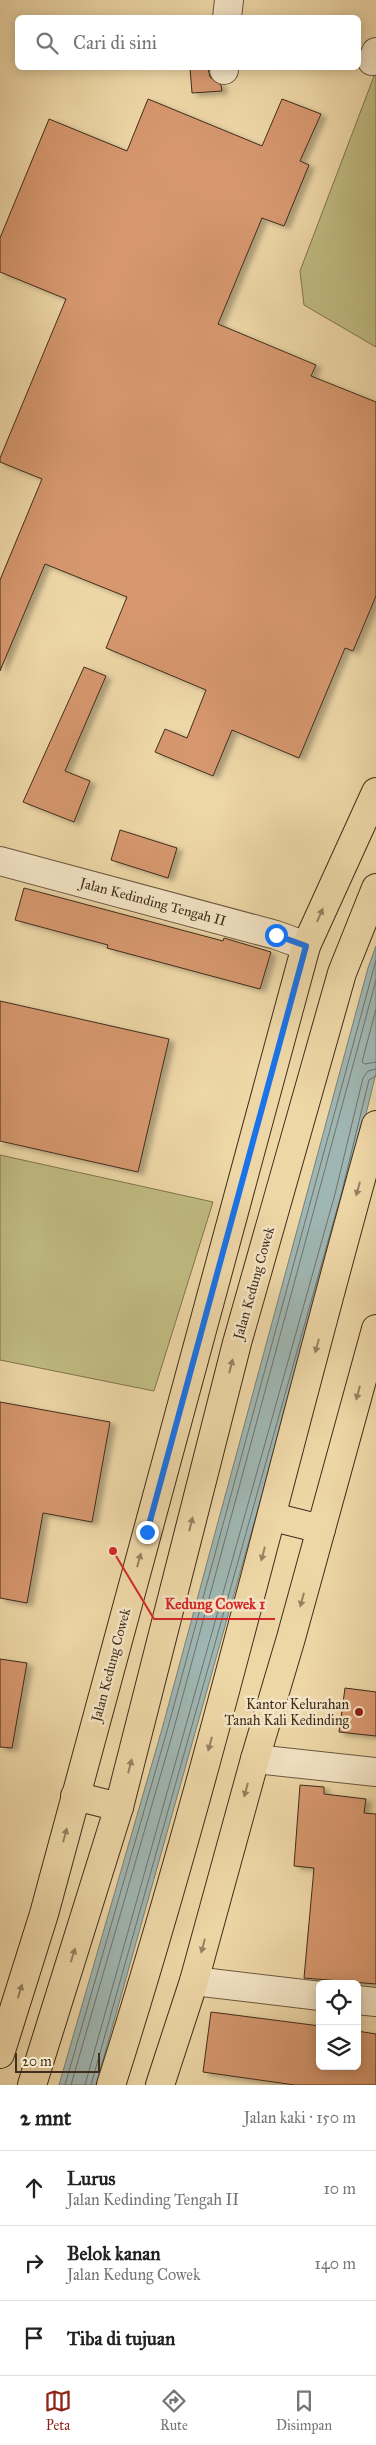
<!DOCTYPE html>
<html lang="id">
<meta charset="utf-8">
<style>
:root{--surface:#fff;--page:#f6f6f6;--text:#222;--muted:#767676;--line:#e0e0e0;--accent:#8f2418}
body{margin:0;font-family:"IM FELL Great Primer",serif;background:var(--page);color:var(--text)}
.controls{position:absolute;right:15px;bottom:15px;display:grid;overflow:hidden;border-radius:8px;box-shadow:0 2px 12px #0003}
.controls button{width:45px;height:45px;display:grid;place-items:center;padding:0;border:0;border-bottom:1px solid var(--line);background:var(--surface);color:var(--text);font:25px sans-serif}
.scale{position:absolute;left:15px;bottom:12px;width:85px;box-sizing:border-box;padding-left:5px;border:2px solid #402d1c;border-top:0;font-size:14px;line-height:18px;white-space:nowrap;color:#402d1c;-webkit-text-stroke:4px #f4e5c6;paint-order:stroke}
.stop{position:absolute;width:15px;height:15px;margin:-11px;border:4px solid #1a73e8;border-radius:50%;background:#fff}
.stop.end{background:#1a73e8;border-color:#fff;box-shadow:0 1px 5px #0008}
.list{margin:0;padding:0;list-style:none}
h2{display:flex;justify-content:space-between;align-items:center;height:65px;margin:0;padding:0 20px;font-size:21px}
h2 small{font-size:16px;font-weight:400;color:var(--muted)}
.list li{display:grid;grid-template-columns:32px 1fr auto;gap:15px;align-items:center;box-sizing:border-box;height:75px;padding:0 20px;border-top:1px solid var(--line)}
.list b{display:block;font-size:19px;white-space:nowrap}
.list p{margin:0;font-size:16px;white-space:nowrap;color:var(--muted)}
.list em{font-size:16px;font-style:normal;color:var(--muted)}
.icon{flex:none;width:28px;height:28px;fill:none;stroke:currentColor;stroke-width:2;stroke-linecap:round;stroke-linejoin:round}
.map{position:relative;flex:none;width:376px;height:2085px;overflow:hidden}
.search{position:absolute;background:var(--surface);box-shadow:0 2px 12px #0003;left:15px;right:15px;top:15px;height:55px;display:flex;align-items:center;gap:12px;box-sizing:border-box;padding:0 18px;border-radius:8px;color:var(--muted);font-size:19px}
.sheet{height:290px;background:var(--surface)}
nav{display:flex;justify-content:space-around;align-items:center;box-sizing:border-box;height:70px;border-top:1px solid var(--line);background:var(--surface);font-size:14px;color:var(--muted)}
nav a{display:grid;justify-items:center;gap:2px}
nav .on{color:var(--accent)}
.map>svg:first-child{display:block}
.green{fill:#c0bc82;stroke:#80744f}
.water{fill:#9fb7b4;stroke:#798077}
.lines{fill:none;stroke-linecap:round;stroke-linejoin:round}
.shore{stroke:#707268;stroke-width:1}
.building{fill:#d6976e;stroke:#402d1c;filter:url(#shadow)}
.minor-casing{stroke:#6c583f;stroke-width:30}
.major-casing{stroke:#402d1c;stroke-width:30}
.highway-casing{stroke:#402d1c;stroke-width:30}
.minor{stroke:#f4e5c6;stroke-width:28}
.major{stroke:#eed7a7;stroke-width:28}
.highway{stroke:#eed7a7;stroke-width:28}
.oneway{fill:#978262}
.route{stroke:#1a73e8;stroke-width:6}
.poi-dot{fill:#8f2418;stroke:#f4e5c6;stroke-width:2}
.labels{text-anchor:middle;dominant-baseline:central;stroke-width:5;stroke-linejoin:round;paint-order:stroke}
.street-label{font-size:14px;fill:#402d1c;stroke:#f4e5c6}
.poi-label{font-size:14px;fill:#402d1c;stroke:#f4e5c6;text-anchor:end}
.leader{fill:none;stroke:#d62828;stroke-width:2}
.callout-dot{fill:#d62828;stroke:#f4e5c6;stroke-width:2}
.callout-label{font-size:15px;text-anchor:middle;font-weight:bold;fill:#d62828;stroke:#f4e5c6;stroke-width:5;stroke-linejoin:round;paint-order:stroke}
</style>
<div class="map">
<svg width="376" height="2085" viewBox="0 0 376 2085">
<defs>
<filter id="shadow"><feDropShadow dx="5.5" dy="3" stdDeviation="2.5" flood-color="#0004"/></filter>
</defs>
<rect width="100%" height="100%" fill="#eed7a7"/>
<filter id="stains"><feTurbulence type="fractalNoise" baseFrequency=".004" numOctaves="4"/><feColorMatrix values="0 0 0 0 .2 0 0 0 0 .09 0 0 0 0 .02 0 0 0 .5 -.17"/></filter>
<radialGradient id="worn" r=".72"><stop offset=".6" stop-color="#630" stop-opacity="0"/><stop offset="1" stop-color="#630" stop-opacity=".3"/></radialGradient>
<g class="green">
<path d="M376,71v276l-72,-42 -4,-34z"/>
<path d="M0,1155l213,47 -59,189 -154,-31z"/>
</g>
<path class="water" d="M376,946v127l-30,123 -250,889h-37l103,-356 206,-761z"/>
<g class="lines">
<g class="shore">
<path d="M376,1009l-14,53 3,2 11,-2"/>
<path d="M65,2085l102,-354 209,-771"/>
<path d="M71,2085l102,-353 203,-752"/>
<path d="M85,2085l250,-891 28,-116 5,-7 8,-2"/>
<path d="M91,2085l250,-890 28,-115 7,-4"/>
</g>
</g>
<g class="building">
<path d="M190,68h18l2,9 11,8 1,6 -30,2z"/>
<path d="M148,99l114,47 20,-47 39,15 -21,47 9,4 -25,61 -22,-8 -44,106 98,41 -5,11 65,26v194l-23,55 -8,-3 -46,110 -67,-28 -19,46 -58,-24 10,-23 22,9 19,-48 -100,-42 21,-51 -82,-33 -45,107v-91l42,-101 -42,-17v-4l66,-159 -66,-27v-34l49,-119 78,32z"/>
<path d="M84,667l22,9 -41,95 25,10 -16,41 -51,-20z"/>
<path d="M120,830l57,18 -9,30 -57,-18z"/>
<path d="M24,888l199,53 1,-3 47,14 -11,37 -153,-41 1,-3 -93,-25z"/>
<path d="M0,1001l169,38 -31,133 -138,-31z"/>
<path d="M0,1402l110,20 -18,100 -49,-9 -16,90 -27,-5z"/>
<path d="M0,1659l27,4 -15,85 -12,-1z"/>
<path d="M345,1688l31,4v44l-37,-4z"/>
<path d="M300,1785l24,2v7l42,5 -2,14 12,1v170l-72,-6 10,-110 -20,-2z"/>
<path d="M211,2012l109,14v40h37v-35l19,3v51h-81l-92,-13z"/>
</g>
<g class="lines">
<defs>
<g id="minor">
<path d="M227,18l2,-18"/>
<path d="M372,61l4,-9"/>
<path d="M224,70v-2"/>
<path d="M0,861l276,74 30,11"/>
<path d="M255,1759l121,13"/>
<path d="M194,1981l126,15"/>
<path d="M357,2000l19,2"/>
</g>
<g id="major">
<path d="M0,2054l44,-140 262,-968 70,-154"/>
<path d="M160,2085l34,-104 61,-222 36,-121 85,-309"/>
</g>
<g id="highway">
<path d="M273,1517l48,12"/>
<path d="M75,1796l44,11"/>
<path d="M32,2085l87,-278 118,-464 105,-370 34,-85"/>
<path d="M111,2085c101,-316 175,-641 265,-960"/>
</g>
</defs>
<use href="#minor" class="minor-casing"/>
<use href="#major" class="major-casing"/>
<use href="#highway" class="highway-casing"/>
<use href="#minor" class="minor"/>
<use href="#major" class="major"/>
<use href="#highway" class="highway"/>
</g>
<defs><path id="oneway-solid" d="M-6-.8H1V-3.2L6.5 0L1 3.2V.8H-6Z" transform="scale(1.25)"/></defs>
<g class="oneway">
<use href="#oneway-solid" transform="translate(320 915) rotate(-66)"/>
<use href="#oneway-solid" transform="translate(358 1189) rotate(105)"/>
<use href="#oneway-solid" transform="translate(317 1346) rotate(105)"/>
<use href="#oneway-solid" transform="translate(231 1366) rotate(-76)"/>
<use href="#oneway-solid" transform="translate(358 1393) rotate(105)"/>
<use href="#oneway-solid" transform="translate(191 1524) rotate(-76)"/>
<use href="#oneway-solid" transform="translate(263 1554) rotate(105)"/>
<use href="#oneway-solid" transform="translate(139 1560) rotate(-75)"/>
<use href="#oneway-solid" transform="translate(302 1600) rotate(105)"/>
<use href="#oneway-solid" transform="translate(210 1744) rotate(105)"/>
<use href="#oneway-solid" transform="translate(130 1766) rotate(-76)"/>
<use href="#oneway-solid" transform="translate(246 1790) rotate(105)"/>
<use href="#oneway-solid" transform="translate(65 1835) rotate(-75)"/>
<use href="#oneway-solid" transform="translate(203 1946) rotate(105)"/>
<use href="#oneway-solid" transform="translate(73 1955) rotate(-73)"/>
<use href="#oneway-solid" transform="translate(20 1991) rotate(-73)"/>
</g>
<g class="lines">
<path class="route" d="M147,1532l159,-586 -30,-11"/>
</g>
<circle class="poi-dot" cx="359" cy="1712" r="5"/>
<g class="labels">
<g class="street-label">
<text transform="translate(153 902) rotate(15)">Jalan Kedinding Tengah II</text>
<text transform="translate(254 1283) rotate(-74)">Jalan Kedung Cowek</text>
<text transform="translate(111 1665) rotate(-75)">Jalan Kedung Cowek</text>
</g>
<g class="poi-label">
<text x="349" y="1704">Kantor Kelurahan<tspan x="349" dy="16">Tanah Kali Kedinding</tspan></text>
</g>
</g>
<path class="leader" d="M113 1551L154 1619H275"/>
<circle class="callout-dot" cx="113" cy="1551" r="5"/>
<g class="callout-label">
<text x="215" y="1609">Kedung Cowek 1</text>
</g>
<rect width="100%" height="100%" filter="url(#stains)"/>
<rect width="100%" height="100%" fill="url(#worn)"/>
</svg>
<div class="controls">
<button><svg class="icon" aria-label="locate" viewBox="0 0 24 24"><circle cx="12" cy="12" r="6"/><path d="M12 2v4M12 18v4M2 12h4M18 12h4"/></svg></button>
<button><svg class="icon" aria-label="layers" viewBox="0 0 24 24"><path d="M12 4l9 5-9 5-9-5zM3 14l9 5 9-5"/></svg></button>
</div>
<div class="scale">20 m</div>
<div class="stop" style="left:276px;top:935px"></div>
<div class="stop end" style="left:147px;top:1532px"></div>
<div class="search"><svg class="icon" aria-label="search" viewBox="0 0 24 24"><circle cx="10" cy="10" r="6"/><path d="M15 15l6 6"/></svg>Cari di sini</div>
</div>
<section class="sheet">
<h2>2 mnt<small>Jalan kaki · 150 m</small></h2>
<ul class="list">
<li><svg class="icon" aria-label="ahead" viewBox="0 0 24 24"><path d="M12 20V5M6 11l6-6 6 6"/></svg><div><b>Lurus</b><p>Jalan Kedinding Tengah II</p></div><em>10 m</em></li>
<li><svg class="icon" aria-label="right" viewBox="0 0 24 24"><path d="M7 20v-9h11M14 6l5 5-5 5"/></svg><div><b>Belok kanan</b><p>Jalan Kedung Cowek</p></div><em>140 m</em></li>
<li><svg class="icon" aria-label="arrive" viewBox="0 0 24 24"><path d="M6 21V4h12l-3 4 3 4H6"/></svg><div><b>Tiba di tujuan</b></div></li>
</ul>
</section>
<nav>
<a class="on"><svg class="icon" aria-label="map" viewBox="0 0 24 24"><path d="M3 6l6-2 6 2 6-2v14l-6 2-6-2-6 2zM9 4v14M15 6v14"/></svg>Peta</a>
<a><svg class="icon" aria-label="directions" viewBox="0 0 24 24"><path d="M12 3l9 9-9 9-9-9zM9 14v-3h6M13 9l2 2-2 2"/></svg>Rute</a>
<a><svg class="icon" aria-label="saved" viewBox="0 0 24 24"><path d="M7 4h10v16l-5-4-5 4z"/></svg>Disimpan</a>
</nav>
